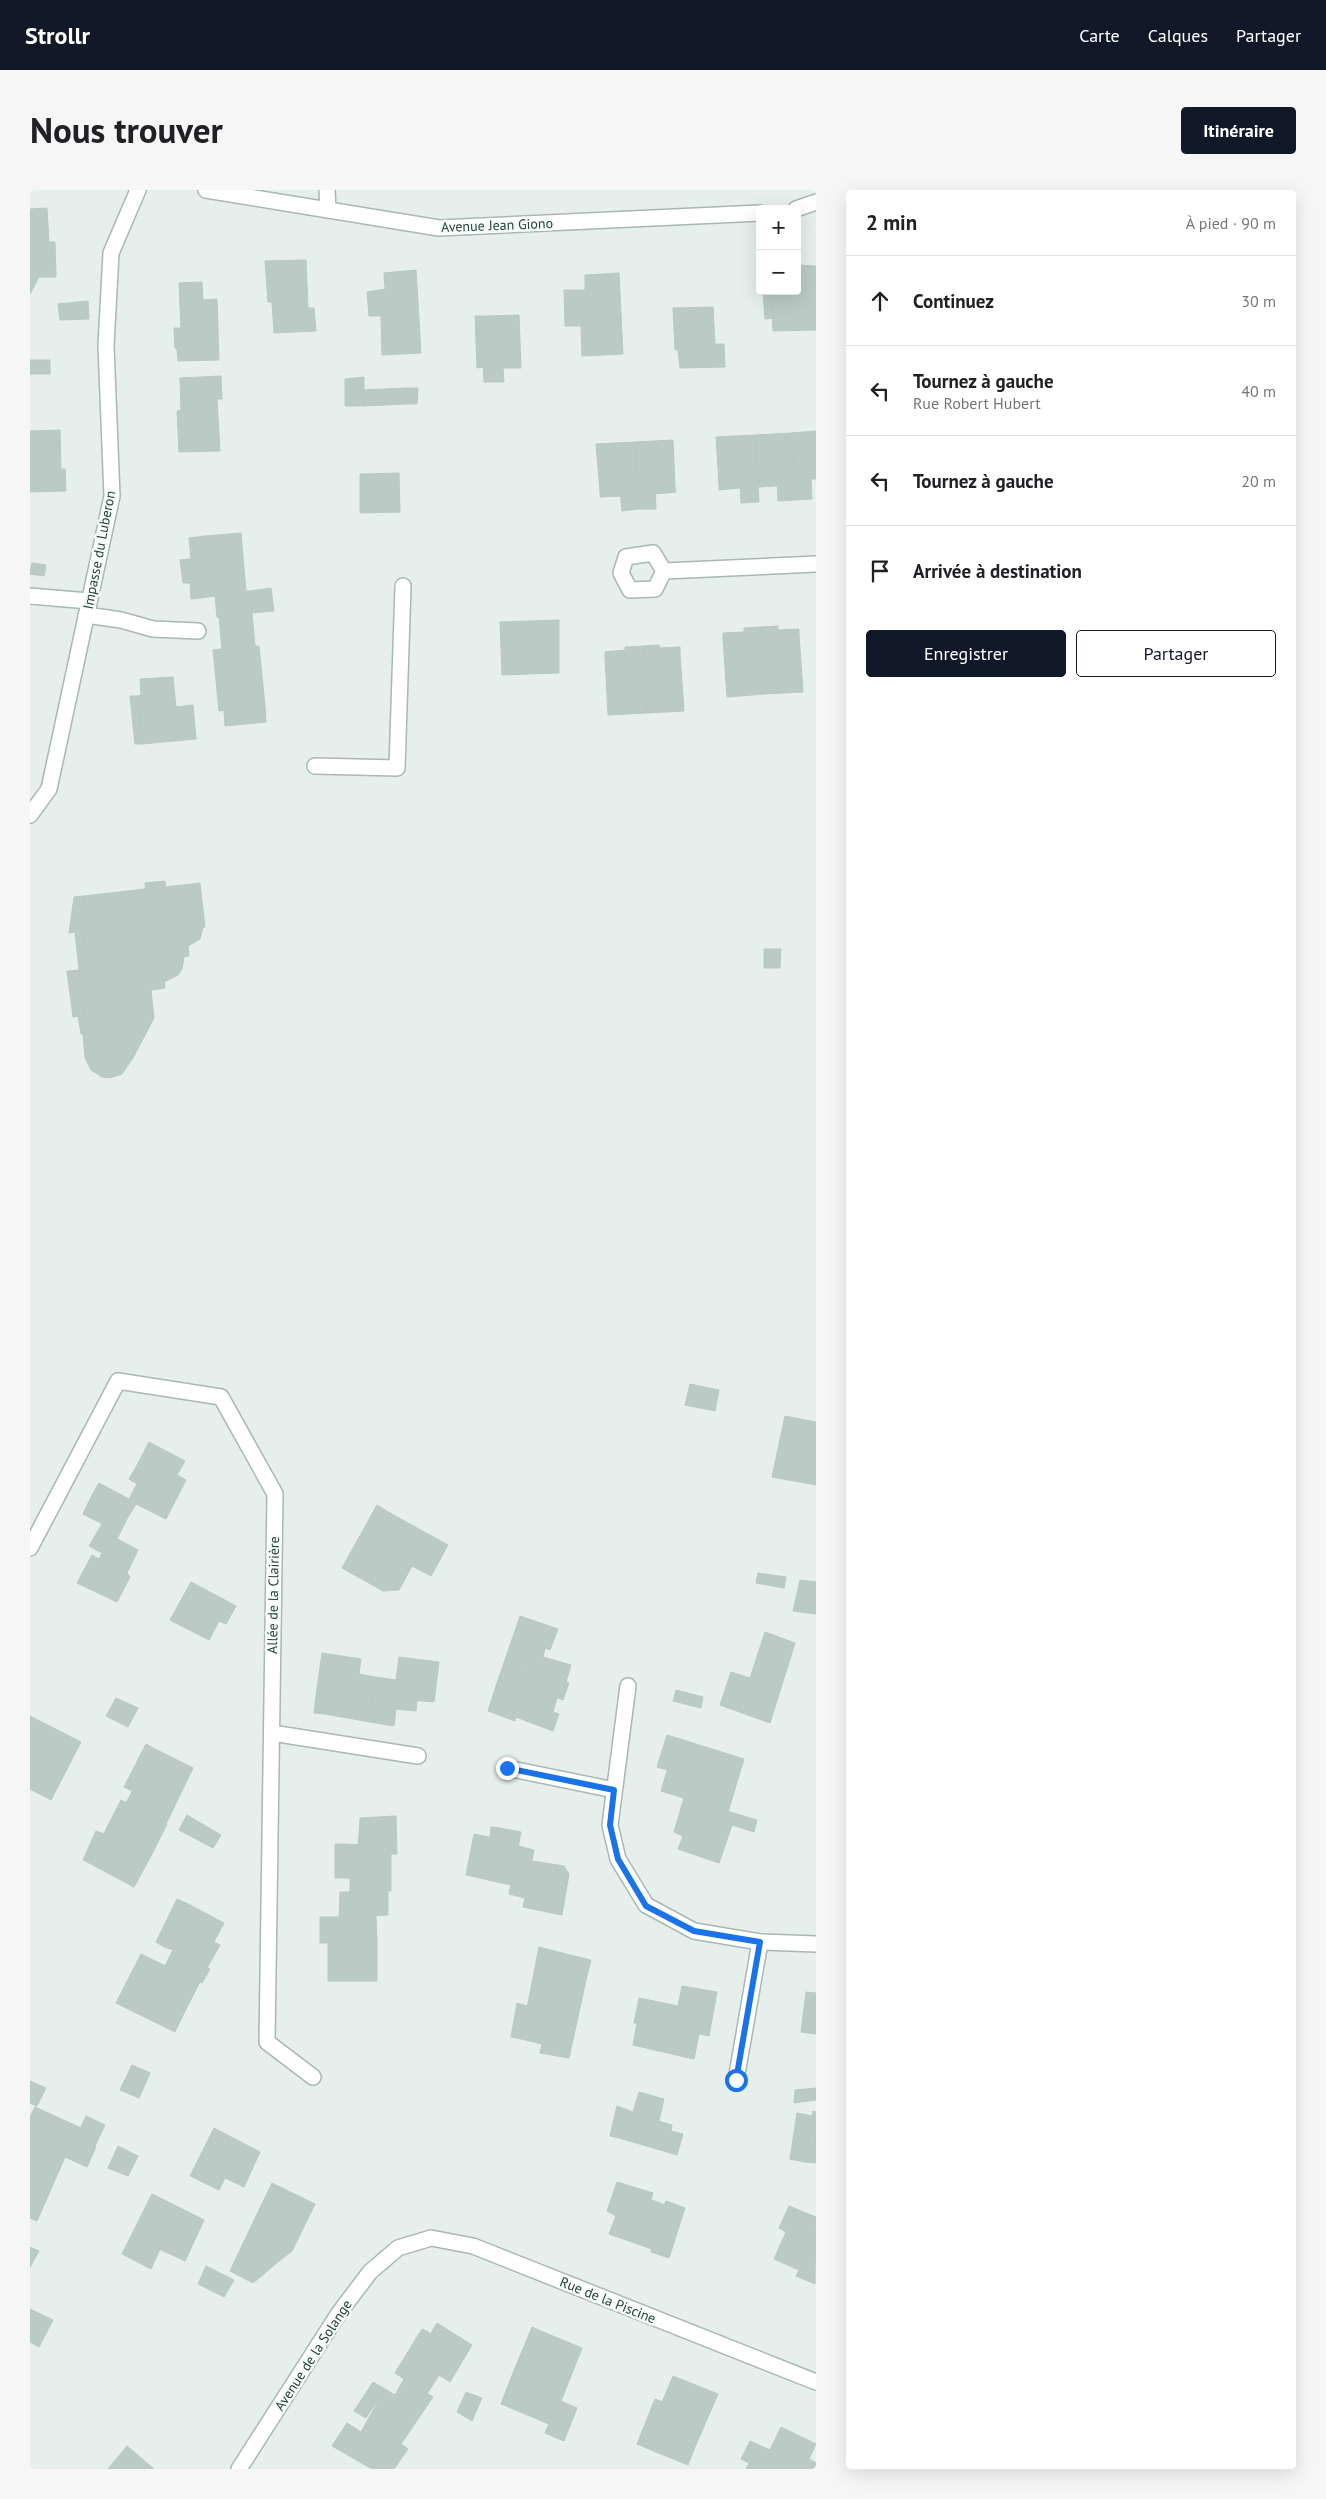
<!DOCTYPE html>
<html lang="fr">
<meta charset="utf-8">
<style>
:root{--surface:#fff;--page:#f6f6f6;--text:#202124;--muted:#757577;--line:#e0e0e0;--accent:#111827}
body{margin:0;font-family:"PT Sans",sans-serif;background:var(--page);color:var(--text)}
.controls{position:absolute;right:15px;top:15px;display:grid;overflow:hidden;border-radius:5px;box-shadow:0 5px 20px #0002}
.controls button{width:45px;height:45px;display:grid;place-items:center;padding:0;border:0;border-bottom:1px solid var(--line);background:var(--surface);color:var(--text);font:25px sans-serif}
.stop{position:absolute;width:15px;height:15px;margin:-11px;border:4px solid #1a73e8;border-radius:50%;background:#fff}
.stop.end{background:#1a73e8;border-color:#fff;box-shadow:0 1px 5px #0008}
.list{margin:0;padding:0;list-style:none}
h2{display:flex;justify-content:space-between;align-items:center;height:65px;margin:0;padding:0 20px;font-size:21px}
h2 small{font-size:16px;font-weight:400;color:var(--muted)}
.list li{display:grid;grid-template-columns:32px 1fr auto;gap:15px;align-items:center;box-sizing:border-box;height:90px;padding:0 20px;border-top:1px solid var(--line)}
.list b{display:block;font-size:19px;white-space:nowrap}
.list p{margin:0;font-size:16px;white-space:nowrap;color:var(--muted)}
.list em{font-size:16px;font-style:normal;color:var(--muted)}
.actions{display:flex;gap:10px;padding:15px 20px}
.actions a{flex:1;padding:11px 0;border:1px solid var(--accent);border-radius:5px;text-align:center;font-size:18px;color:var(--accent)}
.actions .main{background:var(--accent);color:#fff}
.icon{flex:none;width:28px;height:28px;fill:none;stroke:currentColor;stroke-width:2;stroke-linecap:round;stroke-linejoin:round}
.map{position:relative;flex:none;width:786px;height:2279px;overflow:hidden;border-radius:5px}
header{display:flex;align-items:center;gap:30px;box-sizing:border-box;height:70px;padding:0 25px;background:var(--accent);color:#fff}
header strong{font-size:24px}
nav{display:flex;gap:28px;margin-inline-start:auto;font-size:18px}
.intro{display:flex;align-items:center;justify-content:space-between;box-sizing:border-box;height:120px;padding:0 30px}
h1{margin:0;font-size:35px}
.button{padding:12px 22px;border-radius:5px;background:var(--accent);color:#fff;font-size:18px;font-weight:700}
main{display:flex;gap:30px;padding:0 30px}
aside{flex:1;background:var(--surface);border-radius:5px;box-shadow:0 5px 20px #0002}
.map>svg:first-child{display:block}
.building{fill:#bbcac4;stroke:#b8c9c2}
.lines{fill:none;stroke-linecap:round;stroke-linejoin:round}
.lane-casing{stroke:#a8b8b2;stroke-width:18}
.street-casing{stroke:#a8b8b2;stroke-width:18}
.lane{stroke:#fff;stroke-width:15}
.street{stroke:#fff;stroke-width:15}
.route{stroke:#1a73e8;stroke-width:6}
.labels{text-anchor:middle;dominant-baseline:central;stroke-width:5;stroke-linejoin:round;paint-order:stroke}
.street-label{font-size:14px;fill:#24423a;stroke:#f7fbf9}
</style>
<header>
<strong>Strollr</strong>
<nav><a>Carte</a><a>Calques</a><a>Partager</a></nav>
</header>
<div class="intro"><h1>Nous trouver</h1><a class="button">Itinéraire</a></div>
<main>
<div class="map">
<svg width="786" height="2279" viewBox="0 0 786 2279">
<rect width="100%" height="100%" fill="#e6efeb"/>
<g class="building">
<path d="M17,18l2,34h6l1,35h-17l-9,17v-85z"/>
<path d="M276,70l2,48h6l2,23 -42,2 -2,-31h-4l-3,-41z"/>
<path d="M767,75l19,1v64l-43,1 -2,-40h26z"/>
<path d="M386,80l5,83 -39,2 -1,-39h-12l-2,-24 18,-3 -1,-16z"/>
<path d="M589,83l4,81 -41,2 -1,-30h-16l-1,-36h21v-15z"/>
<path d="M172,92l1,18 14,-1 2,61 -41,1 -1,-12 -2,-1 -1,-20h7l-2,-45z"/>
<path d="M733,101h8l2,27 -8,1z"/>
<path d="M58,111l1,18 -29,1 -2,-16z"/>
<path d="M683,117l2,37h9l1,23 -45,1 -2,-18h-3l-2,-42z"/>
<path d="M489,125l2,53h-18l1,14h-20l-2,-39 4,-1v-26z"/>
<path d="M445,126h11v26l-4,1 1,24 -6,1z"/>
<rect x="0" y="170" width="20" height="14"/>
<path d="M191,186l1,23h-5l3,52 -41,1 -2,-41 4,-1 -1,-32z"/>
<path d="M334,187v29h-19v-27z"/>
<path d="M376,198h12l-1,16h-11z"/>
<path d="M376,198v16l-42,2 -1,-16z"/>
<path d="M30,240l1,39h4l1,22 -36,1v-61z"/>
<path d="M786,241v48h-5l1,20 -17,1 -4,-67z"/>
<path d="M761,243l4,67 -17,1 -1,-20 -19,1 -3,-47z"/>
<path d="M725,245l4,67 -18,1 -1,-20 -21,2 -3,-48z"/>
<path d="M643,250l2,47 -20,1 1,21h-18l-3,-67z"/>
<path d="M605,252l3,67 -16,2 -2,-21 -20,2 -4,-48z"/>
<path d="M369,283l1,39 -40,1v-39z"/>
<path d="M747,291v5l-19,1v-5z"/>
<path d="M710,293v5l-21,2v-5z"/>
<path d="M645,297l1,5 -21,2v-6z"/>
<path d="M590,300l1,6 -21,1v-5z"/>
<path d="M211,343l5,58h4l2,22 -35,4 -2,-21 -14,2 -2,-15h-16l-3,-23 27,-3 -2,-21z"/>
<path d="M175,346l2,21 -16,2 -2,-21z"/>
<path d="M2,373l14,2 -2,11 -14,-2z"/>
<path d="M160,393h9l2,15 -10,1z"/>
<path d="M241,398l3,23 -22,2 -2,-22z"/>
<path d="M222,423l3,33h4l6,60 -46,5 -6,-61 9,-1 -3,-32z"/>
<path d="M529,430v53l-57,2 -2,-53z"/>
<path d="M748,436v9l21,-1 4,58 -38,2 -4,-67z"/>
<path d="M731,437l4,67 -38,3 -4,-58 21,-2v-9z"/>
<path d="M769,439v5l-21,1v-5z"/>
<path d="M714,442v5l-21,2v-6z"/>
<path d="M629,455l1,9 20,-1 4,58 -37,2 -3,-67z"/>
<path d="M614,456l3,67 -39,2 -3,-58 20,-1v-9z"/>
<path d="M650,457v6l-20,1 -1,-6z"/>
<path d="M595,460v6l-20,1v-5z"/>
<path d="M143,487l3,30 17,-2 3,34 -54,5 -4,-48 3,-1 -1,-16z"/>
<path d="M100,506h8l4,48h-7z"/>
<path d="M235,516l1,16 -41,4 -1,-16z"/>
<path d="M135,691l1,15 -20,3 -1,-16z"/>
<path d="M170,693l5,44 -19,2 3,27 -28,3 4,29 -14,2 3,28 -21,40 -10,-5 -29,4 -3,-24 -10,1 -3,-18h6l-5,-46 8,-1 -4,-38h4l-3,-35 61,-7 1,10 20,-3 -1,-9z"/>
<path d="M54,706l3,35h-4l4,38 -8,1 -4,-38 -6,1 5,-36z"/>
<path d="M173,737l-3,12 -12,7 -2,-17z"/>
<path d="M734,759h17l-1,19h-16z"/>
<path d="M154,767l-2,12 -4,6 -14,7 -3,-23z"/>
<path d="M49,780l5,46 -11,1 -6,-46z"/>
<path d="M61,843l3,24 29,-4 10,5 -11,16 -12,4 -8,-1 -11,-7 -6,-12 -2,-24z"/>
<path d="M660,1194l29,6 -4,21 -30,-6z"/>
<path d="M755,1226l31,6v63l-44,-8z"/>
<path d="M119,1252l36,19 -8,14 9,5 -20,39 -30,-15 -8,13 -37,-20 8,-14 30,16 14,-26 -8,-4z"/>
<path d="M105,1279l8,4 -6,11 -8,-5z"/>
<path d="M61,1307l37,20 -8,16 -37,-19z"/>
<path d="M347,1315l13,8 -17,30 -4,-2 -18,32 -9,-5z"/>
<path d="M360,1323l58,32 -17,31 -19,-10 -13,24 -16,1 -32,-18 18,-32 4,2z"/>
<path d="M72,1334l18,9 -3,6 -18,-10z"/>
<path d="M69,1339l39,21 -11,23 3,4 -13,25 -40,-19 15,-28 7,4 3,-6 -13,-7z"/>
<path d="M728,1383l28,4 -2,11 -28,-5z"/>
<path d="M770,1390l16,2v32l-23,-3z"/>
<path d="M161,1392l45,24 -10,18 -7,-3 -10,19 -39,-20z"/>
<path d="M490,1426l38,13 -8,21 -5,-2 -2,9 28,8 -5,17 -61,-22z"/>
<path d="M735,1442l30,11 -25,80 -50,-18 11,-33 19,6z"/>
<path d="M292,1463l39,6 -2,15 16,3 -5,45 -45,-8 3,-17 -12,-1z"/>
<path d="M369,1467l40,5 -5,40 -37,-3 -3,27 -24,-4 5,-45 21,3z"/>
<path d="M475,1470l11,5 -8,26 -12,-5z"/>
<path d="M486,1475l53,18 -6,17 -10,-4 -6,14 12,4 -6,17 -37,-14 -1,4 -27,-10 8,-25 12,5z"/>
<path d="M646,1500l27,7 -2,11 -28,-7z"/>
<path d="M286,1506l12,1 -3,17 -11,-1z"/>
<path d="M523,1506l4,2 -4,14 -6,-2z"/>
<path d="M86,1508l22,10 -10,19 -22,-11z"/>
<path d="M367,1509l20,2 -1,10 -21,-2z"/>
<path d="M0,1526l51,26 -30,58 -21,-11z"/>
<path d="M637,1545l10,3 -9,32 -11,-3z"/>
<path d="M647,1548l67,21 -16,53 -67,-21z"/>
<path d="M116,1554l9,5 -23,42 -8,-4z"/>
<path d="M125,1559l38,19 -27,56 -40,-21z"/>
<path d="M654,1608l73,22 -3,12 -22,-7 -13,38 -41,-14 12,-31 -11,-3z"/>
<path d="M91,1610l46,24 -10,20 -15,-7 -5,12 14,7 -17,31 -45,-24z"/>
<path d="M157,1625l34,20 -8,13 -34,-18z"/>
<path d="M649,1625l11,3 -7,18 -9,-4z"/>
<path d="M366,1626l1,38h-6v37l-41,1v-14h-7l1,-34 22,1 1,-11 -8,1 1,-17z"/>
<path d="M461,1637l9,1 -3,11 -7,-2z"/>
<path d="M470,1638l21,4 -10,53 -45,-10 8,-41 23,5z"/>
<path d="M66,1641l8,3 -15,29 -6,-3z"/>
<path d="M337,1644l-1,11h-8l1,-10z"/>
<path d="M112,1647l15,7 -6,12 -14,-7z"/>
<path d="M305,1654h9l-1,34h-8z"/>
<path d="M488,1656l16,4 -2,11 32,5 5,8 -7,41 -39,-8 2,-9 -16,-4z"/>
<path d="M310,1702h10v25h-11z"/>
<path d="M320,1702h38v23l-24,1v23l13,1v41h-40v-38h-17v-26h30z"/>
<path d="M147,1709l11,5 -24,43 -8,-5z"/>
<path d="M158,1714l36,19 -22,41 8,5 -8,14 -37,-17 8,-16 -9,-3z"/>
<path d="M334,1726h12l1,24 -13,-1z"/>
<path d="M183,1752l7,3 -13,23 -5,-4z"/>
<rect x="298" y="1753" width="9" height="38"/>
<path d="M509,1757l35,9 -5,20 17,4 -17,78 -29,-5 2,-9 -21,-5z"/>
<path d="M111,1764l8,4 -23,50 -10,-5z"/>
<path d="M544,1766l17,4 -5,20 -17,-4z"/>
<path d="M119,1768l42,20 -15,27 9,6 -10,21 -49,-24z"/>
<path d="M161,1788l9,4 -15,29 -9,-6z"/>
<path d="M652,1796l35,6 -8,44 -18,-4 -6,25 -52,-12 4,-22h-3l5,-25 39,8z"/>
<path d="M776,1802l10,1v41l-15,-2z"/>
<path d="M487,1813l10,3 -6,33 -10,-2z"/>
<path d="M661,1842l8,2 -5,25 -9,-2z"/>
<path d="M102,1875l18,8 -11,25 -19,-8z"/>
<path d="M0,1891l16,7 -9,18 -7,-3z"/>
<path d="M786,1898v12l-22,3 1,-13z"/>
<path d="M609,1902l25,7 -5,22 13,4 -1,6 12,3 -6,21 -58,-17 9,-28 5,2z"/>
<path d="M587,1916l11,4 -9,28 -9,-2z"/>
<path d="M5,1917l46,21 -3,6 6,3 -2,3 14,7 -9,20 -22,-10 -28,64 -7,-3v-101z"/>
<path d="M783,1921l3,1v51l-11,-1z"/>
<path d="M767,1923l16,3 -8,46 -15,-3z"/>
<path d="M56,1926l19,9 -10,21 -13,-6 2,-3 -6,-3z"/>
<path d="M184,1938l46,24 -16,35 -19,-9 -6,12 -29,-14z"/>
<path d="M88,1956l20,10 -10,20 -20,-8z"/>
<path d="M587,1992l36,11 -4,14 13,4 4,-10 19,7 -16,50 -18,-6 1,-3 -43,-15 7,-18 -9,-5z"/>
<path d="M242,1993l6,3 -13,27 -6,-3z"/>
<path d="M248,1996l37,18 -23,47 -19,15 -8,-8 -8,9 7,7 -11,9 -23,-12 29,-61 6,3z"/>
<path d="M122,2004l52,26 -19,41 -54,-25z"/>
<path d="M622,2010l13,5 -3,6 -13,-4z"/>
<path d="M759,2016l27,11 -1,67 -19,-8 3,-6 -25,-11 12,-27 -7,-4z"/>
<path d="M101,2046l29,13 -9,20 -29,-15z"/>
<path d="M0,2057l9,4 -9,16z"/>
<path d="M235,2068l8,8 -9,8 -7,-7z"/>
<path d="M176,2076l28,14 -10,17 -26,-13z"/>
<path d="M0,2119l23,11 -14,27 -9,-5z"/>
<path d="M407,2133l35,22 -22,37 -11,-7 -12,19 -32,-21 22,-36 9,5z"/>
<path d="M502,2137l11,5 -15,38 -3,-1 -6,13 -8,-4z"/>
<path d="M392,2139l8,4 -4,9 -9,-5z"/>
<path d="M513,2142l39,16 -21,53 16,7 -13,33 -19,-8 4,-9 -48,-20 10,-26 8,4 6,-13 3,1z"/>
<path d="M643,2186l45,18 -23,53 -12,-5 -7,18 -20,-8 6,-18 -11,-5z"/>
<path d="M374,2189l29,18 -32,47 7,5 -14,20h-22l-40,-23 15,-23 14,9 24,-43 10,6z"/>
<path d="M343,2192l12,7 -19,29 -12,-7z"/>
<path d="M436,2202l16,6 -10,23 -15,-9z"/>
<path d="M625,2209l8,3 -12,27 11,5 -6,18 -19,-8z"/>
<path d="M751,2237l35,17 -7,15 7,4 -1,6h-69l3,-6 -8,-4 9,-18 20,9z"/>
<path d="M653,2252l12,5 -7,18 -12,-5z"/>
<path d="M97,2256l27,23h-46z"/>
</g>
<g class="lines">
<defs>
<g id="lane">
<path d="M242,1543l146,23"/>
<path d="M477,1578l107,22"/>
<path d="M706,1890l24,-138"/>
</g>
<g id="street">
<path d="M176,0l233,38 321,-15"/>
<path d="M297,0l1,20"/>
<path d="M766,19l20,-7"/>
<path d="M623,363l11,18 -9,18 -25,1 -9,-17 5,-16z"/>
<path d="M634,381l152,-7"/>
<path d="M0,406l59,5"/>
<path d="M56,425l35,5 32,9 45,2"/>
<path d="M285,576l82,2 6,-182"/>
<path d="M0,625l19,-26 63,-293 -6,-150 5,-93 27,-63"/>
<path d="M0,1358l88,-167 103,16 54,97 -8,548 46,35"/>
<path d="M598,1496l-18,139 8,34 28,46 48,26 66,11 56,2"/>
<path d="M209,2279l100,-156 31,-41 28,-24 33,-10 42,8 343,136"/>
</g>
</defs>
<use href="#lane" class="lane-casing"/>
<use href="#street" class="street-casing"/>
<use href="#lane" class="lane"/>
<use href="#street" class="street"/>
</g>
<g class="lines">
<path class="route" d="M477,1578l107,22 -4,35 8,34 28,47 48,25 66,11 -24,138"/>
</g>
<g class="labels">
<g class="street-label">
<text transform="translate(467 35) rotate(-2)">Avenue Jean Giono</text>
<text transform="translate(69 360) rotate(-79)">Impasse du Luberon</text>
<text transform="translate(243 1405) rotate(-89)">Allée de la Clairière</text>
<text transform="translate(578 2110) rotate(22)">Rue de la Piscine</text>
<text transform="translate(283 2165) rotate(-57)">Avenue de la Solange</text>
</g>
</g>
</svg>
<div class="controls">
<button>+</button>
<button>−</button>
</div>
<div class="stop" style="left:706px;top:1890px"></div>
<div class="stop end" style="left:477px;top:1578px"></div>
</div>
<aside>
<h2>2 min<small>À pied · 90 m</small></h2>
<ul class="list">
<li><svg class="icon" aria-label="ahead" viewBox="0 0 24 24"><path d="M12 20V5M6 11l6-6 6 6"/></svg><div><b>Continuez</b></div><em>30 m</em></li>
<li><svg class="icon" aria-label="left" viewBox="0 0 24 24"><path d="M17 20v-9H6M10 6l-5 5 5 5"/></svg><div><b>Tournez à gauche</b><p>Rue Robert Hubert</p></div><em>40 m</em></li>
<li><svg class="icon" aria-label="left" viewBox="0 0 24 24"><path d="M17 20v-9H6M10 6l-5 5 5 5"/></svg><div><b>Tournez à gauche</b></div><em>20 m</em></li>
<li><svg class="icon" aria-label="arrive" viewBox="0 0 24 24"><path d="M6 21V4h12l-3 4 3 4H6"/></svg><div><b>Arrivée à destination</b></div></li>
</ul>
<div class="actions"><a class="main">Enregistrer</a><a>Partager</a></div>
</aside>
</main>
